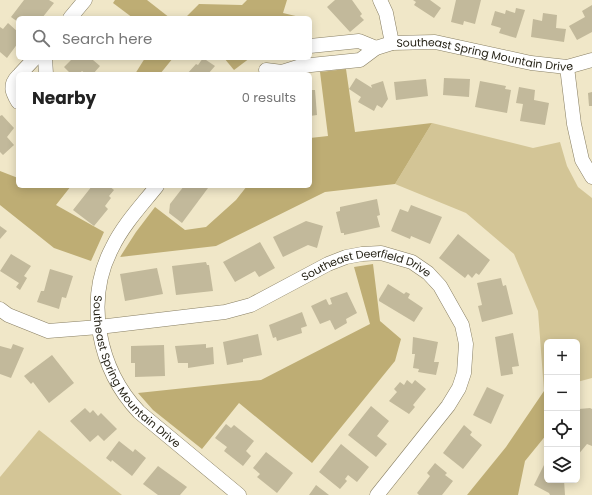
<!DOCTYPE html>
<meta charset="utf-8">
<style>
:root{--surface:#fff;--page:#f2f2f2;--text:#222;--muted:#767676;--line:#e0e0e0}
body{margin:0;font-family:Poppins,sans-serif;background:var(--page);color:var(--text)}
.controls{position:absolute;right:12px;bottom:12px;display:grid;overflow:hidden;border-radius:6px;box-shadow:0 2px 10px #0003}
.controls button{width:36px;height:36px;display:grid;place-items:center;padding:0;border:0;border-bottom:1px solid var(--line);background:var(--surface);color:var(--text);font:20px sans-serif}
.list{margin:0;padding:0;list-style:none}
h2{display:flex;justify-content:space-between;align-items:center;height:52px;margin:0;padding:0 16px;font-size:17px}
h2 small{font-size:13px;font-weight:400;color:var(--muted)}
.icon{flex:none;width:22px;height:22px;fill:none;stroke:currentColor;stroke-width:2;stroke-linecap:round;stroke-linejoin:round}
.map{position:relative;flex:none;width:592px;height:495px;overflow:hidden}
.search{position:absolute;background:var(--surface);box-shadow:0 2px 10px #0003;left:16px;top:16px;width:296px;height:44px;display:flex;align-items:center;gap:10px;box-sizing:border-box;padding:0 14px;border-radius:6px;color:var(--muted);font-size:15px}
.panel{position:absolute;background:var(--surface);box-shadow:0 2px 10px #0003;left:16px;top:72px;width:296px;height:116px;border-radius:6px}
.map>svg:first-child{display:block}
.green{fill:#d3c596}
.forest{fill:#bead74}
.building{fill:#c2b99b}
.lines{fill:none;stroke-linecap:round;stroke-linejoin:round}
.street-casing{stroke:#887f63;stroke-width:15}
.street{stroke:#fff;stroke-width:14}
.labels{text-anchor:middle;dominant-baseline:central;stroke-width:4;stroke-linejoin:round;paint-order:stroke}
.street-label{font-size:11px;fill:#272418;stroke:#f0e7c8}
</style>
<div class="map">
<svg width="592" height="495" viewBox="0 0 592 495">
<rect width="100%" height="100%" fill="#f0e7c8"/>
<g class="green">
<path d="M432,123l101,25 27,-6 7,24 11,21 14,11v180l-15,4v-40h-30v49h-3l-6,-80 -24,-57 -48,-41 -71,-29z"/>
<path d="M39,430l83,65h-122v-18z"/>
</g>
<g class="forest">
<path d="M115,0h32l23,18h-37l-20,-15z"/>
<path d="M247,0h40l-4,13 21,5h-119l14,-14 43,1z"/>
<path d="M145,58h28l-13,16h-25z"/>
<path d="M224,58h26l-16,12z"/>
<path d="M346,69l9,63 77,-9 -37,61 -70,8 -109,54 -96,11 16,-25 19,-25 30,23 21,-3 30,-27 11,-14h63v-48l18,-2 -8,-64z"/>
<path d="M0,171l18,7v8h53l-15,19 48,27 -13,29 -37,-13 -54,-43z"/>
<path d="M373,264l7,57 21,18 -6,22 -83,102 -73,-60 -37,46 -49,-39 -15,-17 123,-13 109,-56 -16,-57z"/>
<path d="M544,391h3v43l-22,27 -7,34h-51l39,-48z"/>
</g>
<g class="building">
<path d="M24,0h25l5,3 -12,15h-24v4l-7,-5z"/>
<path d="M335,0h17l10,14 -2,2 4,4 -14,12 -23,-25z"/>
<path d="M413,0h17l11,8 -7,10 -20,-13 2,-3z"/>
<path d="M456,0h25l-6,24 -11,-3 -1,4 -12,-3z"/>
<path d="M592,5v27l-15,8 -8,-14 16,-9 -3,-6z"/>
<path d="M516,8l9,2 -9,28 -17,-5 2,-5 -10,-3 4,-14 10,3 1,-4 9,3z"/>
<path d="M543,13l14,2 -1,13 10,1 -2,13 -33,-5 2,-18 9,2z"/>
<path d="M8,23l10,9v11l-11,15 -7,-6v-25l3,2z"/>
<path d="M73,58h22l-2,2 7,6 -7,8h-7l-4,-3 -3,3h-8l-7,-7z"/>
<path d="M203,58l12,8 -7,8h-21l9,-10 2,1z"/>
<path d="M356,78l16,10 -1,-3 12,-4 5,18 -6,9 -5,-3 -3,6 -16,-9 3,-5 -12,-8z"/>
<path d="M444,78l26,1 -1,18 -26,-2z"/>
<path d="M426,79l2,17 -32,4 -2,-18z"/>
<path d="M480,81l26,5 -1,3 6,1 -4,23 -32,-6z"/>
<path d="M519,87l16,3 -1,10 15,3 -4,22 -25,-4 3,-17 -7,-1z"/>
<path d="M310,90h5l2,25 -7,1z"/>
<path d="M592,92v14h-3l-1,-13z"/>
<path d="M2,115l12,13 -7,9 7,8 -11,10 -3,-3v-36z"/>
<path d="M92,186h17l5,4 -5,6 2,2 -6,8 3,3 -14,17 -21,-16z"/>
<path d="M184,186h21l3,2 -26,35 -13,-10 1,-9z"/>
<path d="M377,199l3,16 -3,1 3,11 -36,8v-2h-3l-5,-21 4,-1v-4z"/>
<path d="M411,205l31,12 -12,27 -19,-8 -1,3 -19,-8 9,-22 8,3z"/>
<path d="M306,221l17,5 -6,22 -9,-3 -25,12 -10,-20z"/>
<path d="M0,226l7,5 -7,8z"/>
<path d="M458,234l32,26 -11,15 -3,-2 -4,5 -4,-4 -3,4 -26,-20z"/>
<path d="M260,242l15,26 -16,9 -4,-6 -20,11 -12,-20z"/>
<path d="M11,254l20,12 -7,10 3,2 -7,12 -4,-3 3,-4 -19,-12z"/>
<path d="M206,262l1,3h2l4,26 -37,4 -4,-29z"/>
<path d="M157,268l6,26 -38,7 -5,-27z"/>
<path d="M50,269l23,7 -7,22 -4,-1 -3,12 -22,-7 4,-11h3z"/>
<path d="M501,278l2,8 3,-1 7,29 -31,8 -4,-16 4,-1 -5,-22z"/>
<path d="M388,284l16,10 2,-2 4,2 -2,4 15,10 -9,14 -35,-21v-2z"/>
<path d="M347,292l10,21 -11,6 1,4 -12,7 -5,-10 -10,4 -9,-18 15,-7 3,6 3,-1 -2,-6z"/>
<path d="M302,312l5,14 -6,2 1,5 -25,8 -1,-4 -3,1 -4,-13z"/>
<path d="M513,333l6,33 -7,1 1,7 -12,2 -6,-39z"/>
<path d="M258,334l4,21 -19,4v3l-16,3 -4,-23z"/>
<path d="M413,337l25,5 -4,20h5l-3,13 -18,-3 1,-3 -6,-1 2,-14h-3z"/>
<path d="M13,344l11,4 -13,30 -11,-4v-28l11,3z"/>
<path d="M206,344v4l7,-1 1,17 -26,4v-5h-10l-3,-17z"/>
<path d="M164,345l1,31 -30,1v-14h-4v-17z"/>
<path d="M52,355l22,28 -25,20 -16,-21 -2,2 -7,-8z"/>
<path d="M407,380l5,4 3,-4 11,9 -13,16 2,2 -6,7 -20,-13 8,-9 -3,-3 6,-7 4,3z"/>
<path d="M487,387l17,8 -13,29 -18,-9z"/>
<path d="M371,406l18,15 -12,15 10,8 -11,13 -28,-22z"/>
<path d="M85,408l5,5 3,-3 5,6 3,-3 16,16 -13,12 -6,-6 -8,7 -20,-21z"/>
<path d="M590,408l2,1v37l-5,-2 -10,12v-44l2,-3z"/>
<path d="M226,424l5,4 3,-3 20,16 -8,10 5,5 -8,10 -19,-15 3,-4 -12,-9z"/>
<path d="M464,425l8,7 -2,3 12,10 -19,24 -20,-16z"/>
<path d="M119,441l14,11 2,-3 11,9 -14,18 -20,-16 -1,2 -5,-4z"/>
<path d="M341,444l28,23 -12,15 -9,-7 -3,4 2,2 -7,8 -21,-17z"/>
<path d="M266,452l27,21 -16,20 -20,-16 3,-3 -7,-6z"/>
<path d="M547,459v21h17l1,15h-15l-1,-2 -15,-8z"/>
<path d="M435,463l12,10 -2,2 8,6 -11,14h-23l-2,-2 13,-17 -3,-3z"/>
<path d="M158,466l29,21 -7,8h-22l-15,-11z"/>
<path d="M316,485l13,10h-20z"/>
</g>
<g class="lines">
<defs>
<g id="street">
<path d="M380,0l6,13 6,30"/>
<path d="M70,18l15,-18"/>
<path d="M310,46l49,-5 17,7"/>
<path d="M45,58l1,16"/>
<path d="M567,67l7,57 8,36 10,17"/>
<path id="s1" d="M266,70l16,2 19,-6 59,-6 16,-12 16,-5 43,-1 96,21 36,4 25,-7"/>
<path d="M20,74l15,-16"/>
<path d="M18,76c-9,9 -6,16 0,26"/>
<path id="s2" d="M157,186c-16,20 -34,39 -45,62 -28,53 -13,122 27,164l100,83"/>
<path id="s3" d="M0,309l8,6 40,16 51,-4 126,-15 26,-7 77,-41 18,-7 16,-3 19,-1 31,9 16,11 12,13 22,39 4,19 -2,29 -5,15 -11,18 -71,89"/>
</g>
</defs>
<use href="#street" class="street-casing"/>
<use href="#street" class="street"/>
</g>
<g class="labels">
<g class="street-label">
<text stroke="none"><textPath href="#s1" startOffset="226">Southeast Spring Mountain Drive</textPath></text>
<text stroke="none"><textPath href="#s3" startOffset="385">Southeast Deerfield Drive</textPath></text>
<text stroke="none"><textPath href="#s2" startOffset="216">Southeast Spring Mountain Drive</textPath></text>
</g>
</g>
</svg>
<div class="controls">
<button>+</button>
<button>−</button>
<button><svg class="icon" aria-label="locate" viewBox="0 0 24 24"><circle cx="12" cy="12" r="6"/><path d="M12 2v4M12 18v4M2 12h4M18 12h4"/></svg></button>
<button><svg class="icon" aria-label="layers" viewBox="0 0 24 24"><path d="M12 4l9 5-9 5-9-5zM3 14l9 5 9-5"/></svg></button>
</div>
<div class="search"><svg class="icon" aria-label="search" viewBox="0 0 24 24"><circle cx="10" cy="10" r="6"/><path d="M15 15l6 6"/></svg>Search here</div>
<section class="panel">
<h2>Nearby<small>0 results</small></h2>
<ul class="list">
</ul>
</section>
</div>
